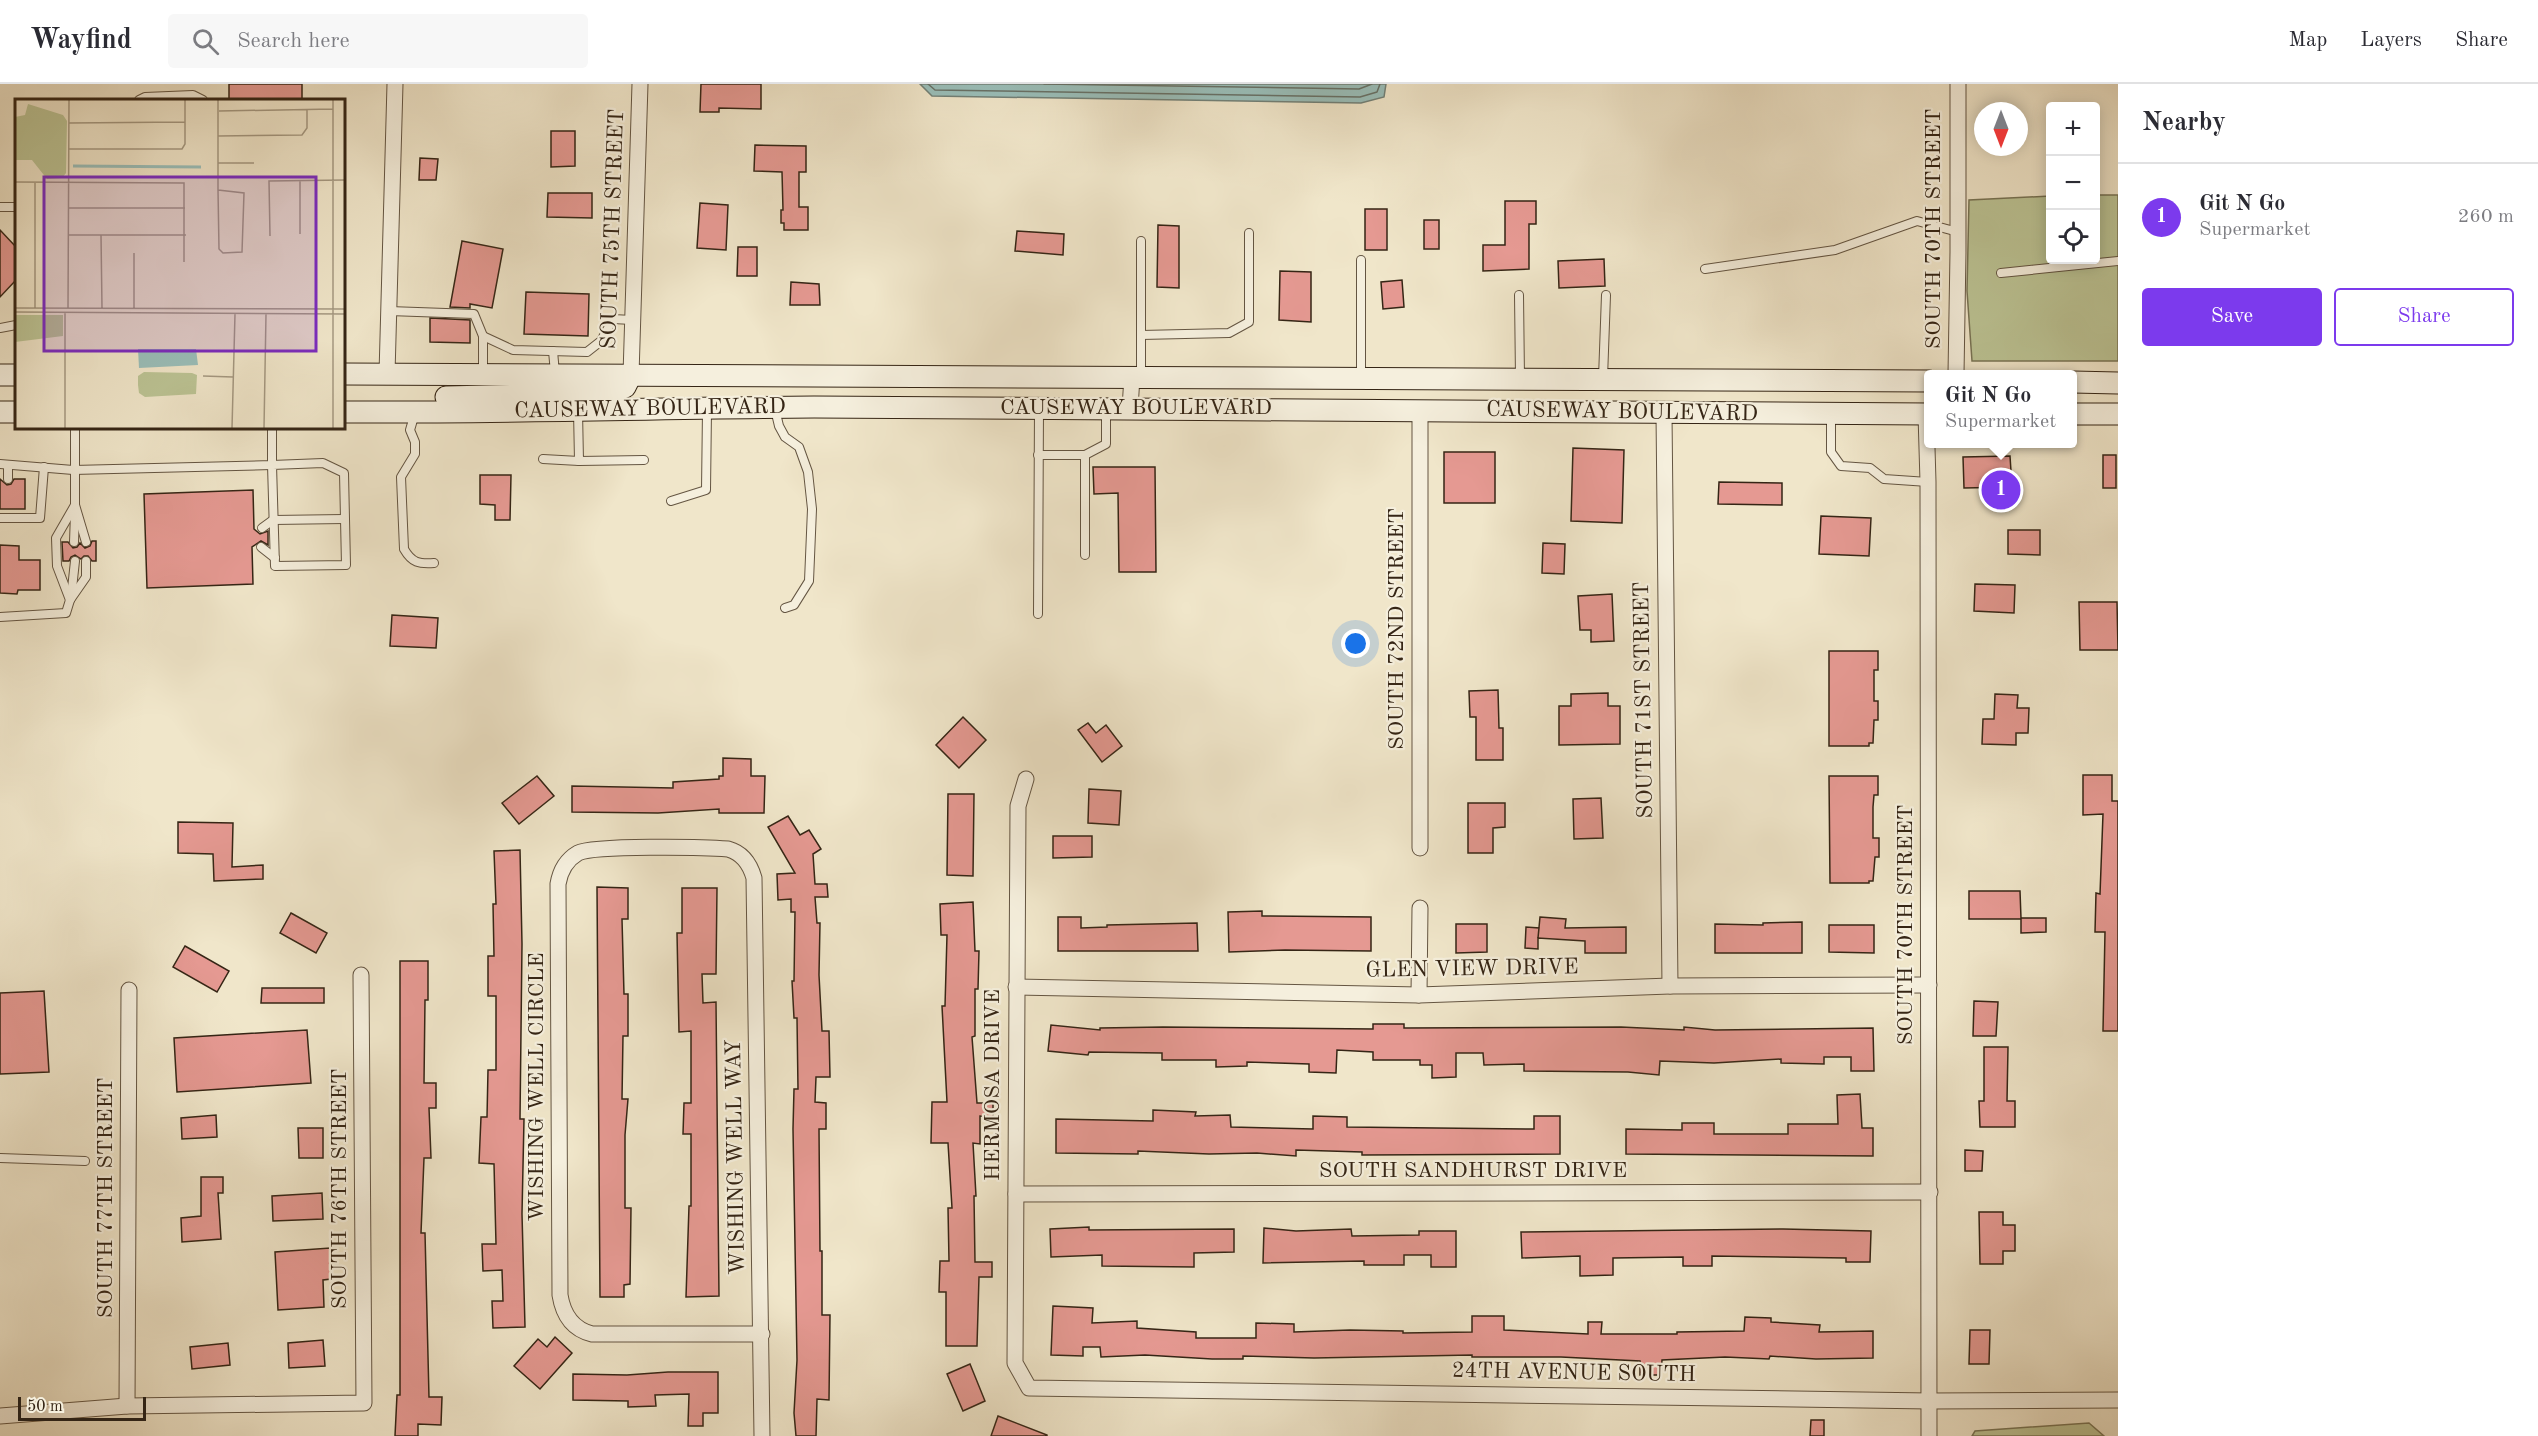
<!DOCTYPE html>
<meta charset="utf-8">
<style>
:root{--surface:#fff;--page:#f7f7f7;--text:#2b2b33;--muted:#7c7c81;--line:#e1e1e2;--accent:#7c3aed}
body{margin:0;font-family:"Old Standard TT",serif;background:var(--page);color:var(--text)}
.controls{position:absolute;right:18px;top:18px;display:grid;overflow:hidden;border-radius:6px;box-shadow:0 3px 15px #0003}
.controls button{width:54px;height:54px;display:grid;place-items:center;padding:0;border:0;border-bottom:2px solid var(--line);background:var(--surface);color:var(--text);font:30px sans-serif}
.compass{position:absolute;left:1974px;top:18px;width:54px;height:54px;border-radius:50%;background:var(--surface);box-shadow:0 3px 15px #0003;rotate:180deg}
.scale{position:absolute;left:18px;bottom:15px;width:128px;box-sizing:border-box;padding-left:6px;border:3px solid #352515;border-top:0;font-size:16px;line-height:21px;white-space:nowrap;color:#352515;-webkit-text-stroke:4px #f5efdd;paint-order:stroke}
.you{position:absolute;left:1356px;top:560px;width:21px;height:21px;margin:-15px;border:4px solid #fff;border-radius:50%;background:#1a73e8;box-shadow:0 0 0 9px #1a73e833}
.badge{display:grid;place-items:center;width:39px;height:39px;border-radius:50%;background:var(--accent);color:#fff;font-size:20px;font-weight:700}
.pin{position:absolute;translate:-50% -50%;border:3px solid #fff;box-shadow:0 2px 6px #0006}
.popup{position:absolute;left:1924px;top:286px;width:153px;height:78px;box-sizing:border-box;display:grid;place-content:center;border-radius:6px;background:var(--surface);filter:drop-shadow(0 2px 4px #0005);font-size:20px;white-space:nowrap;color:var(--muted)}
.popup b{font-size:22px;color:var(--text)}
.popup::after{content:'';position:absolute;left:50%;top:100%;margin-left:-12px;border:12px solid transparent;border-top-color:var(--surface)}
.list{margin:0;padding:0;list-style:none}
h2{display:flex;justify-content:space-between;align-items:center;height:78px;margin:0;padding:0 24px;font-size:26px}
h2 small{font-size:20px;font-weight:400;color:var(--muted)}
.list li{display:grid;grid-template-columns:39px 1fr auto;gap:18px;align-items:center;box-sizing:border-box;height:108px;padding:0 24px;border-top:2px solid var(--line)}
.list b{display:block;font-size:22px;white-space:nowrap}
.list p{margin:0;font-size:20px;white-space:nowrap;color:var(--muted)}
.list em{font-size:20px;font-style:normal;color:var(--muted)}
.actions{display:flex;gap:12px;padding:18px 24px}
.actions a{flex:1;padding:14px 0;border:2px solid var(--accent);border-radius:6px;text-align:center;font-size:21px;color:var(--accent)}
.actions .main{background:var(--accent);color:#fff}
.icon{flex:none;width:33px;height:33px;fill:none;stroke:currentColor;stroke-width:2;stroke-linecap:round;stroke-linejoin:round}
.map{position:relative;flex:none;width:2118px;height:1352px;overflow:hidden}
header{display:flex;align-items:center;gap:36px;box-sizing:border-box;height:84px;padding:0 30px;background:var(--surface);border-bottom:2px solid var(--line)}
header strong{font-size:28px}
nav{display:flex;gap:33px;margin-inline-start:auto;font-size:21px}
.search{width:420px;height:54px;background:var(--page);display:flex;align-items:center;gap:15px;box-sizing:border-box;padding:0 21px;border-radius:6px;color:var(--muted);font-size:22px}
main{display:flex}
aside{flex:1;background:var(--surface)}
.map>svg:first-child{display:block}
.green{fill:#bcc495;stroke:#787455;stroke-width:1.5}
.water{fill:#9abfba;stroke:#728178;stroke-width:1.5}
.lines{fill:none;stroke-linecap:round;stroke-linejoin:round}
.shore{stroke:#687268;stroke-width:1.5}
.building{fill:#e59992;stroke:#352515;stroke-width:1.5}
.service-casing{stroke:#645542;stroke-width:10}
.minor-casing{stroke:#645542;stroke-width:17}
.secondary-casing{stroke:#352515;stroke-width:23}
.service{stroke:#f5efdd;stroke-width:8}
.minor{stroke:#f5efdd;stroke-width:15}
.secondary{stroke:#f5efdd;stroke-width:21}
.labels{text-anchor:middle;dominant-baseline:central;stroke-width:4.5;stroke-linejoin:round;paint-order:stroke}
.street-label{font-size:22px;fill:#352515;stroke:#f5efdd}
.inset-river{fill:none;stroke:#9abfba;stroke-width:3}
.inset-road{fill:none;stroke:#a59982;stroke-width:1.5}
.view{fill:#7b2cbf;fill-opacity:0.15;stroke:#7b2cbf;stroke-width:3}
.inset-edge{fill:none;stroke:#352515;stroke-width:3}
</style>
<header>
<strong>Wayfind</strong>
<div class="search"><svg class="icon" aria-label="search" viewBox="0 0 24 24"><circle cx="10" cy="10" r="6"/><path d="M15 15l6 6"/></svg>Search here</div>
<nav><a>Map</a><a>Layers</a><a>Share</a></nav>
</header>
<main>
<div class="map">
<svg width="2118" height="1352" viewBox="0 0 2118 1352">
<rect width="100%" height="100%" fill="#f0e6ca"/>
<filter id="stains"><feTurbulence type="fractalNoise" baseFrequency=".00333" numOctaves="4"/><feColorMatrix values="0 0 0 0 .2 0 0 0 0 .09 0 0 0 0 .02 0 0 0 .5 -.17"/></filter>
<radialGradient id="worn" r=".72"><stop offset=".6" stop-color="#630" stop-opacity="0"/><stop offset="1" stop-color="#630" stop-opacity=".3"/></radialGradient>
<g class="green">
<path d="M2096,111h22v166h-146l-5,-70 2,-91 81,-4v64h46z"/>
<path d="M2089,1339l15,13h-132l3,-5z"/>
</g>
<path class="water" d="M920,0h466l-2,13 -23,6 -429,-7z"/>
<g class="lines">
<g class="shore">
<path d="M928,0l7,6 425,7 17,-5 3,-8"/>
<path d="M1044,0l315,5 13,-5"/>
</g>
</g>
<g class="building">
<rect x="229" y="0" width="73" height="16"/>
<path d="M701,0h60v25l-42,-1v4h-19z"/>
<path d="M551,47h24v35l-24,1z"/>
<path d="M755,61l51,1v26h-7v35h9v23h-24v-7h-3v-13h2l-1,-38 -28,-1z"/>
<path d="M420,74l18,1 -2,21h-17z"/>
<path d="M548,109h44v25l-45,-1z"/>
<path d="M1505,117h31v23h-7v45l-46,2v-26h22z"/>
<path d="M700,119l28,2 -2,45 -29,-2z"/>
<rect x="1365" y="125" width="22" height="41"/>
<rect x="1424" y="136" width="15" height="29"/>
<path d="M1158,141l21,1v62l-22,-1z"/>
<path d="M0,146l16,17v33l-16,17z"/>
<path d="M1017,147l47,3 -1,21 -48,-4z"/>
<path d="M462,157l41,8 -11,59 -22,-4v4l-20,-1z"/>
<path d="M738,163h19v29h-20z"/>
<path d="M1604,175l1,27 -46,2 -1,-27z"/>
<path d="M1280,187l31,1v50l-32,-2z"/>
<path d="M1402,196l2,27 -21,2 -2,-27z"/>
<path d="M791,198l28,2 1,21h-30z"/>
<path d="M526,208l63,2 -1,42 -64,-2z"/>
<path d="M430,234l40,2v23l-40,-1z"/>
<path d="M1573,364l51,2 -2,73 -51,-2z"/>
<rect x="1444" y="368" width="51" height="51"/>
<rect x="2103" y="371" width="13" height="33"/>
<path d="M2010,372l2,31 -48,1 -1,-31z"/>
<path d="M1093,383h62l1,105h-37l-1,-79 -24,1z"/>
<path d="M480,391h31l-1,45h-15v-15l-15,-1z"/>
<path d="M0,395l7,6 4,-1 3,-5h11v30h-25z"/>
<path d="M1719,398l63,1v22l-64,-1z"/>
<path d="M253,406l1,39 6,5 8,-3v14l-7,-4 -9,6 1,37 -106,4 -3,-94z"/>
<path d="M1821,432l50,2 -2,38 -50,-2z"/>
<path d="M2008,446h32v25l-32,-1z"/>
<path d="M92,457h4v20h-4l-4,-5h-4l-3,3 -6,-4 -4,2 -2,4h-6l-1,-19h6l5,6 4,-1 3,-4 5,5 5,-2z"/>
<path d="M1543,459l22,1 -1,30 -22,-1z"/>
<path d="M0,461l19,1v14h21v30h-22l-1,4 -17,-1z"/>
<path d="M1975,500l40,1 -1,28 -40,-2z"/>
<path d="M1612,510l2,47 -23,1v-12h-11l-2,-34z"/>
<path d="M2079,518h38l1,48h-38z"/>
<path d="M392,531l46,3 -2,30 -46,-2z"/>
<path d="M1829,567h49v19h-4v31h4v19h-4l-1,23h-4v3h-40z"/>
<path d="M1498,606l1,38h4v32h-27v-43h-6l-1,-26z"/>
<path d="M1608,609v13h12v38l-61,1v-39h12v-12z"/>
<path d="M1995,610l23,1 -1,13h12l-1,25h-12v12l-34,-1 1,-25h11z"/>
<path d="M963,633l23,23 -27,28 -23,-23z"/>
<path d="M1088,639l8,10 10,-8 16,21 -20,16 -24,-32z"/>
<path d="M723,674l28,1v17h14l-1,37h-45v-4l-61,4 -86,-1v-26l101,2v-6l46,-3v-3h4z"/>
<path d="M2083,691h29v26h6v230h-15l2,-99h-10l1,-39 4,1 3,-80 -20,1z"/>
<path d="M537,692l17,20 -35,28 -17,-21z"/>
<path d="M1829,692h49v19h-4l-1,12v31h6v19h-4l-2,24h-4v2h-39z"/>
<path d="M1089,705l32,2 -2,34 -31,-2z"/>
<path d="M948,710h26l-1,82 -26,-1z"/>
<path d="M1601,714l2,40 -29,1 -1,-40z"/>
<path d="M1468,719h37v24l-12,1v25h-25z"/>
<path d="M788,732l12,19 9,-5 12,19 -8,5 2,30h12l1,13h-13l2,26h3l-1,52 3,56h7l1,46h-14l-1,25 11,1v26h-7l1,122h2v64h8l-1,85 -12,-1 -1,37h-20l-2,-23 3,-53 -4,-231 1,-40h4l-1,-71h-3l-2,-37h2l1,-69h-4v-13l-13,1 -1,-26 18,-1 -27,-46z"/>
<path d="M178,738l55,1 -1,44 31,-2v14l-49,2 -1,-27 -35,-1z"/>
<path d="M1053,752h39v21l-39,1z"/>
<path d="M520,766l2,94 -2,175h4l-2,95 3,113 -32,1 -1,-27h11l-1,-31 -19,1 -1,-27h14l-2,-80 -15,-1 2,-46h6l1,-47h8v-74h-8v-40h6l-1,-52h3l-2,-53z"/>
<path d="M597,803l31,1v31h-6l2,75h4v42h-5l-1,63h6l-3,36v73h6l-1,76 -6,1v12h-24z"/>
<path d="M682,804h35l-1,86h-14l1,29 13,-1 3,294 -33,1 3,-91h2v-72h-8l1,-31h7v-72l-12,1 -2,-99h5z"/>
<path d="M1969,807h51l1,27h25v14l-25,1v-14h-52z"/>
<path d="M973,818l2,49h4l-1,38h-3v47l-3,1 5,66h16v14l-13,-1v28l-7,-1 3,53h-2l1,66h17v15h-13l-2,69h-31v-54h-7l1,-31h9l-1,-53h4l-4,-65h-17l1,-41h15l-5,-96h3l2,-71h-6l-1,-31z"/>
<path d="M1262,827v5l109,1v34l-86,-1 -56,2 -1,-40z"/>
<path d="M291,829l36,20 -11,20 -36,-20z"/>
<path d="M1058,833h23v11l26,-1v-2l90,-2 1,28h-140z"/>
<path d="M1540,833l26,2 -1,9 61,-1v26h-41v-12l-47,-3v11l-13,-1 1,-21 13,1 -1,10z"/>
<path d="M1802,838v31h-87v-29l48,1v-2z"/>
<path d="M1456,840h31v28l-31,1z"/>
<path d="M1829,841h45v28l-45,-1z"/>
<path d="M185,862l44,25 -12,21 -44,-25z"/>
<path d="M400,877h28v39h-3l-1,83h12v25h-7l2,50h-7l-3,75h4l4,164h13l-1,28 -23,-1v12h-23l2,-41h3z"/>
<path d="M262,904h62v15h-63z"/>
<path d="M44,907l5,81 -49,2v-81z"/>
<path d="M1974,917l24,1 -2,34h-23z"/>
<path d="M1373,940h31v4l217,-1 63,3v-3l31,3 158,-2 1,43h-23v-14h-27v7l-43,-1v-4l-67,4 -54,-2 -1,14 -31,-3 -104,-1v-7l-40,1 -1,-12h-27v24l-24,1v-13h-12v-5h-47v-8l-36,-2 -1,23 -27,-1v-8l-62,-2v4l-31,1v-7h-54v-7l-73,-1 -1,3 -40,-4 3,-26 49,5v-2l63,-1 210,2z"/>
<path d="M307,946l4,53 -134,9 -3,-54z"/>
<path d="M1984,963h24l-1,54h8v26h-35l-1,-26h5z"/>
<path d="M1860,1010l2,34h11v28l-247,-2v-25l56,1v-7h32v11h74v-10h50l-1,-29z"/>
<path d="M1153,1026l43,2 -1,4 35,-1 1,12 82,2v-13l34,1v10l187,2v-13h26v38l-198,1v-3l-66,-2v6l-39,-3 -48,1 -71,-3v3l-82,-1v-34l97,2z"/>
<path d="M216,1031l1,22 -35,2 -1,-21z"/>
<path d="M298,1044h25v30h-24z"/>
<path d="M1965,1066l18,1 -1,20h-17z"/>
<path d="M201,1093h22v16h-5l3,46 -39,3 -1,-24 20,-2z"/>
<path d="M322,1109l1,26 -50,2 -1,-25z"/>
<path d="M1979,1128h24v13h12v26h-12v13h-23z"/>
<path d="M1089,1143v3l145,-1v23l-40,1v14l-92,-1v-11l-51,2 -1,-28z"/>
<path d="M1264,1144l32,3 55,-2 1,7 67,-1v-4h37v36h-25v-12h-27v10h-40v-4l-101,2z"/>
<path d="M1783,1145l88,2 -1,31h-24v-4l-134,-2v10h-29v-9l-70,1v17l-33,1v-20l-58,2 -1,-26z"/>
<path d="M330,1164l1,31 -8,1 1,27 -46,3 -3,-58z"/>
<path d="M1053,1222l40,2 -1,15 45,-2v7l59,4v6h60v-15l38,1v8l56,-2 53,1v2l69,-1v-16h32v14l84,4v-12h14l-1,12h76v-2l67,-1 1,-14 26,1v4l49,3 -1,7 54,-1v27l-57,1 -46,-3 -1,3 -44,-2 -63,3 -1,15h-21v-14l-79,-4h-89v-2l-158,3 -71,-2v3h-31l-67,-4 -44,2 -1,-10h-17v9l-32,-1z"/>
<path d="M1970,1246h20l-1,34h-20z"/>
<path d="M555,1253l17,16 -32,36 -26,-23 24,-27 9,8z"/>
<path d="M323,1256l2,26 -36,2 -1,-25z"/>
<path d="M228,1259l2,22 -38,4 -2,-22z"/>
<path d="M970,1280l15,37 -22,10 -16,-37z"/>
<path d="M668,1288h50v41h-15v13h-15l1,-32 -34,1 1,11 -28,1v-6l-55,-1v-26l54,1z"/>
<path d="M998,1332l49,19v1h-56z"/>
<path d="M1811,1336h13v16h-14z"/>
</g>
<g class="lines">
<defs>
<g id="service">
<path d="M139,16l6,-3 48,-2 10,5"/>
<path d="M0,123h16"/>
<path d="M1141,157v135"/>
<path d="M1361,176v117"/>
<path d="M1705,185l130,-19 82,-29 41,11"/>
<path d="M2001,189l117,-12"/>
<path d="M1519,211l1,83"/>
<path d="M389,227l85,3 9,22 30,14 74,2 14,-11 12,-22 19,1"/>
<path d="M0,244l16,-3"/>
<path d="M1141,251l88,-2 20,-11v-89"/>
<path d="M483,252v37"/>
<path d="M553,267l2,22"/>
<path d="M1603,294l3,-83"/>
<path d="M775,325l4,17 6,11 14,10 9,25 4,37 -3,72 -15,24 -9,3"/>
<path d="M578,327l1,50 65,-1"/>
<path d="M415,329l-5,17 5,12v12l-14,23 3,72c8,14 15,15 30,14"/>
<path d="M1831,331v37l10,14 29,2 14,11 44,3"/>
<path d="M1038,371h47v100"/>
<path d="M1085,371l21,-11v-35"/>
<path d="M543,375l36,2"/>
<path d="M323,379l21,10 2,92 -71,1 -3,-101z"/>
<path d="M0,380l73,6 199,-5v-37"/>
<path d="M8,381v14"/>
<path d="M671,417l35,-11 1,-80"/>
<path d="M75,421l11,37"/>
<path d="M0,434h40l4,-51"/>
<path d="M262,444l11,-8 71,-1"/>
<path d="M74,458l1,-29"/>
<path d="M261,463l14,11"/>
<path d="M71,514l4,-37"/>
<path d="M70,516l16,-23v-16"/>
<path d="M1038,530l1,-206"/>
<path d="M0,533l66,-4 4,-13 -13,-34 -1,-28 19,-33v-77"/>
<path d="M0,1074l85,3"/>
</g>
<g id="minor">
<path d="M387,290l8,-290"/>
<path d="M1956,290l2,-122v-168"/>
<path d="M631,291l9,-291"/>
<path d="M1130,324l2,-31"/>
<path d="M1664,330l6,572"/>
<path d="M1926,330l2,68 1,954"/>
<path d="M1026,695l-8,27 -3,557 14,25 901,13 188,-1"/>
<path d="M1420,764v-438"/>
<path d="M1016,903l403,8 251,-9 259,-1"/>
<path d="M1419,911l1,-87"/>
<path d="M1016,1110l914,-2"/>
<path d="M762,1250h-170c-20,-5 -29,-20 -32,-39l-2,-411c2,-12 8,-24 20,-31 16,-8 126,-6 150,-4 15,4 22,15 26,29l8,558"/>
<path d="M127,1322l2,-416"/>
<path d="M0,1332l127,-10 237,-3 -3,-428"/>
</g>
<g id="secondary">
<path d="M344,290l1585,7"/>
<path d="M0,291h16"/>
<path d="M2073,298l45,1"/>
<path d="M446,313l166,-4 13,-6 6,-12"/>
<path d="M0,328h16"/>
<path d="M344,328c156,1 313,-4 470,-5 371,0 743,7 1115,7"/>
<path d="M2073,330h45"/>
</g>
</defs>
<use href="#service" class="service-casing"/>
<use href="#minor" class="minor-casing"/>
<use href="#secondary" class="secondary-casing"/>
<use href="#service" class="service"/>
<use href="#minor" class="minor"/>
<use href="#secondary" class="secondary"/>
</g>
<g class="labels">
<g class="street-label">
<text transform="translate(613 145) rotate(-88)">SOUTH 75TH STREET</text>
<text transform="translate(1934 145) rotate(-90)">SOUTH 70TH STREET</text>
<text x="1136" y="324">CAUSEWAY BOULEVARD</text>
<text transform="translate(650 325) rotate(-1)">CAUSEWAY BOULEVARD</text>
<text transform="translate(1622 328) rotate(1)">CAUSEWAY BOULEVARD</text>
<text transform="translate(1397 545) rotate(-90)">SOUTH 72ND STREET</text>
<text transform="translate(1644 616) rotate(-91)">SOUTH 71ST STREET</text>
<text transform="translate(1906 841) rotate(-90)">SOUTH 70TH STREET</text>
<text transform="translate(1472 885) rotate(-1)">GLEN VIEW DRIVE</text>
<text transform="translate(993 1001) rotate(-90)">HERMOSA DRIVE</text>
<text transform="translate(537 1003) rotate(-90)">WISHING WELL CIRCLE</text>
<text transform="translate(736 1073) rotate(-91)">WISHING WELL WAY</text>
<text x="1473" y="1087">SOUTH SANDHURST DRIVE</text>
<text transform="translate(340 1105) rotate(-90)">SOUTH 76TH STREET</text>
<text transform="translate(106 1114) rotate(-90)">SOUTH 77TH STREET</text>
<text transform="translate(1574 1289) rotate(1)">24TH AVENUE SOUTH</text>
</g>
</g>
<g transform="translate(15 15)">
<rect width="330" height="330" fill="#f0e6ca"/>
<path d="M13,5l35,11 4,6 -1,52 -4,5 -15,1 -15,-19h-17v-43l10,-2zM0,216h48v21l-48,6zM129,273l48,1 5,2 -1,19 -51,3 -6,-4 -1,-8v-9z" fill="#bcc495"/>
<path d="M123,250h58l2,16 -59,3z" fill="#9abfba"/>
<path class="inset-river" d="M58,67l128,1"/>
<path class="inset-road" d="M318,1v328M204,12l114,-2M54,24l116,-1M203,37l84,-1 5,-7v-18M54,50h113l3,-5v-44M203,64h36M0,83l169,1v79M20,83v127M203,91l26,3 -2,59 -19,1 -4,-4 -1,-59v-90M53,109h117M285,135v-53M53,136h118M86,136l1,73M255,137l-1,-55 76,-1M0,209l330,1M53,209l1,-208M119,209v-55M0,213l330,2M50,214v115M188,277l30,1M217,329l3,-114M249,329l2,-114"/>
<path class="view" d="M29,78h272v174h-272z"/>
<rect width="330" height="330" class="inset-edge"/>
</g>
<rect width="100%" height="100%" filter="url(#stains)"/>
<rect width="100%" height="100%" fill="url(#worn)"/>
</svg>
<div class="controls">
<button>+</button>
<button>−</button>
<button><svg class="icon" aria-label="locate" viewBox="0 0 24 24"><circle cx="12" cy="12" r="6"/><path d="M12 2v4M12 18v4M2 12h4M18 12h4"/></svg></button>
</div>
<svg class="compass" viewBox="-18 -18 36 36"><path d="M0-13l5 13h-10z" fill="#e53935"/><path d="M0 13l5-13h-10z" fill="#7c7c81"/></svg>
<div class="scale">50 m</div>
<div class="you"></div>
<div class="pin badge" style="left:2001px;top:406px">1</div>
<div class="popup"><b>Git N Go</b>Supermarket</div>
</div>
<aside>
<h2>Nearby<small></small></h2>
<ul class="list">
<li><span class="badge">1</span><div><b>Git N Go</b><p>Supermarket</p></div><em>260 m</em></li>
</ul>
<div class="actions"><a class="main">Save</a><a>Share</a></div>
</aside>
</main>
